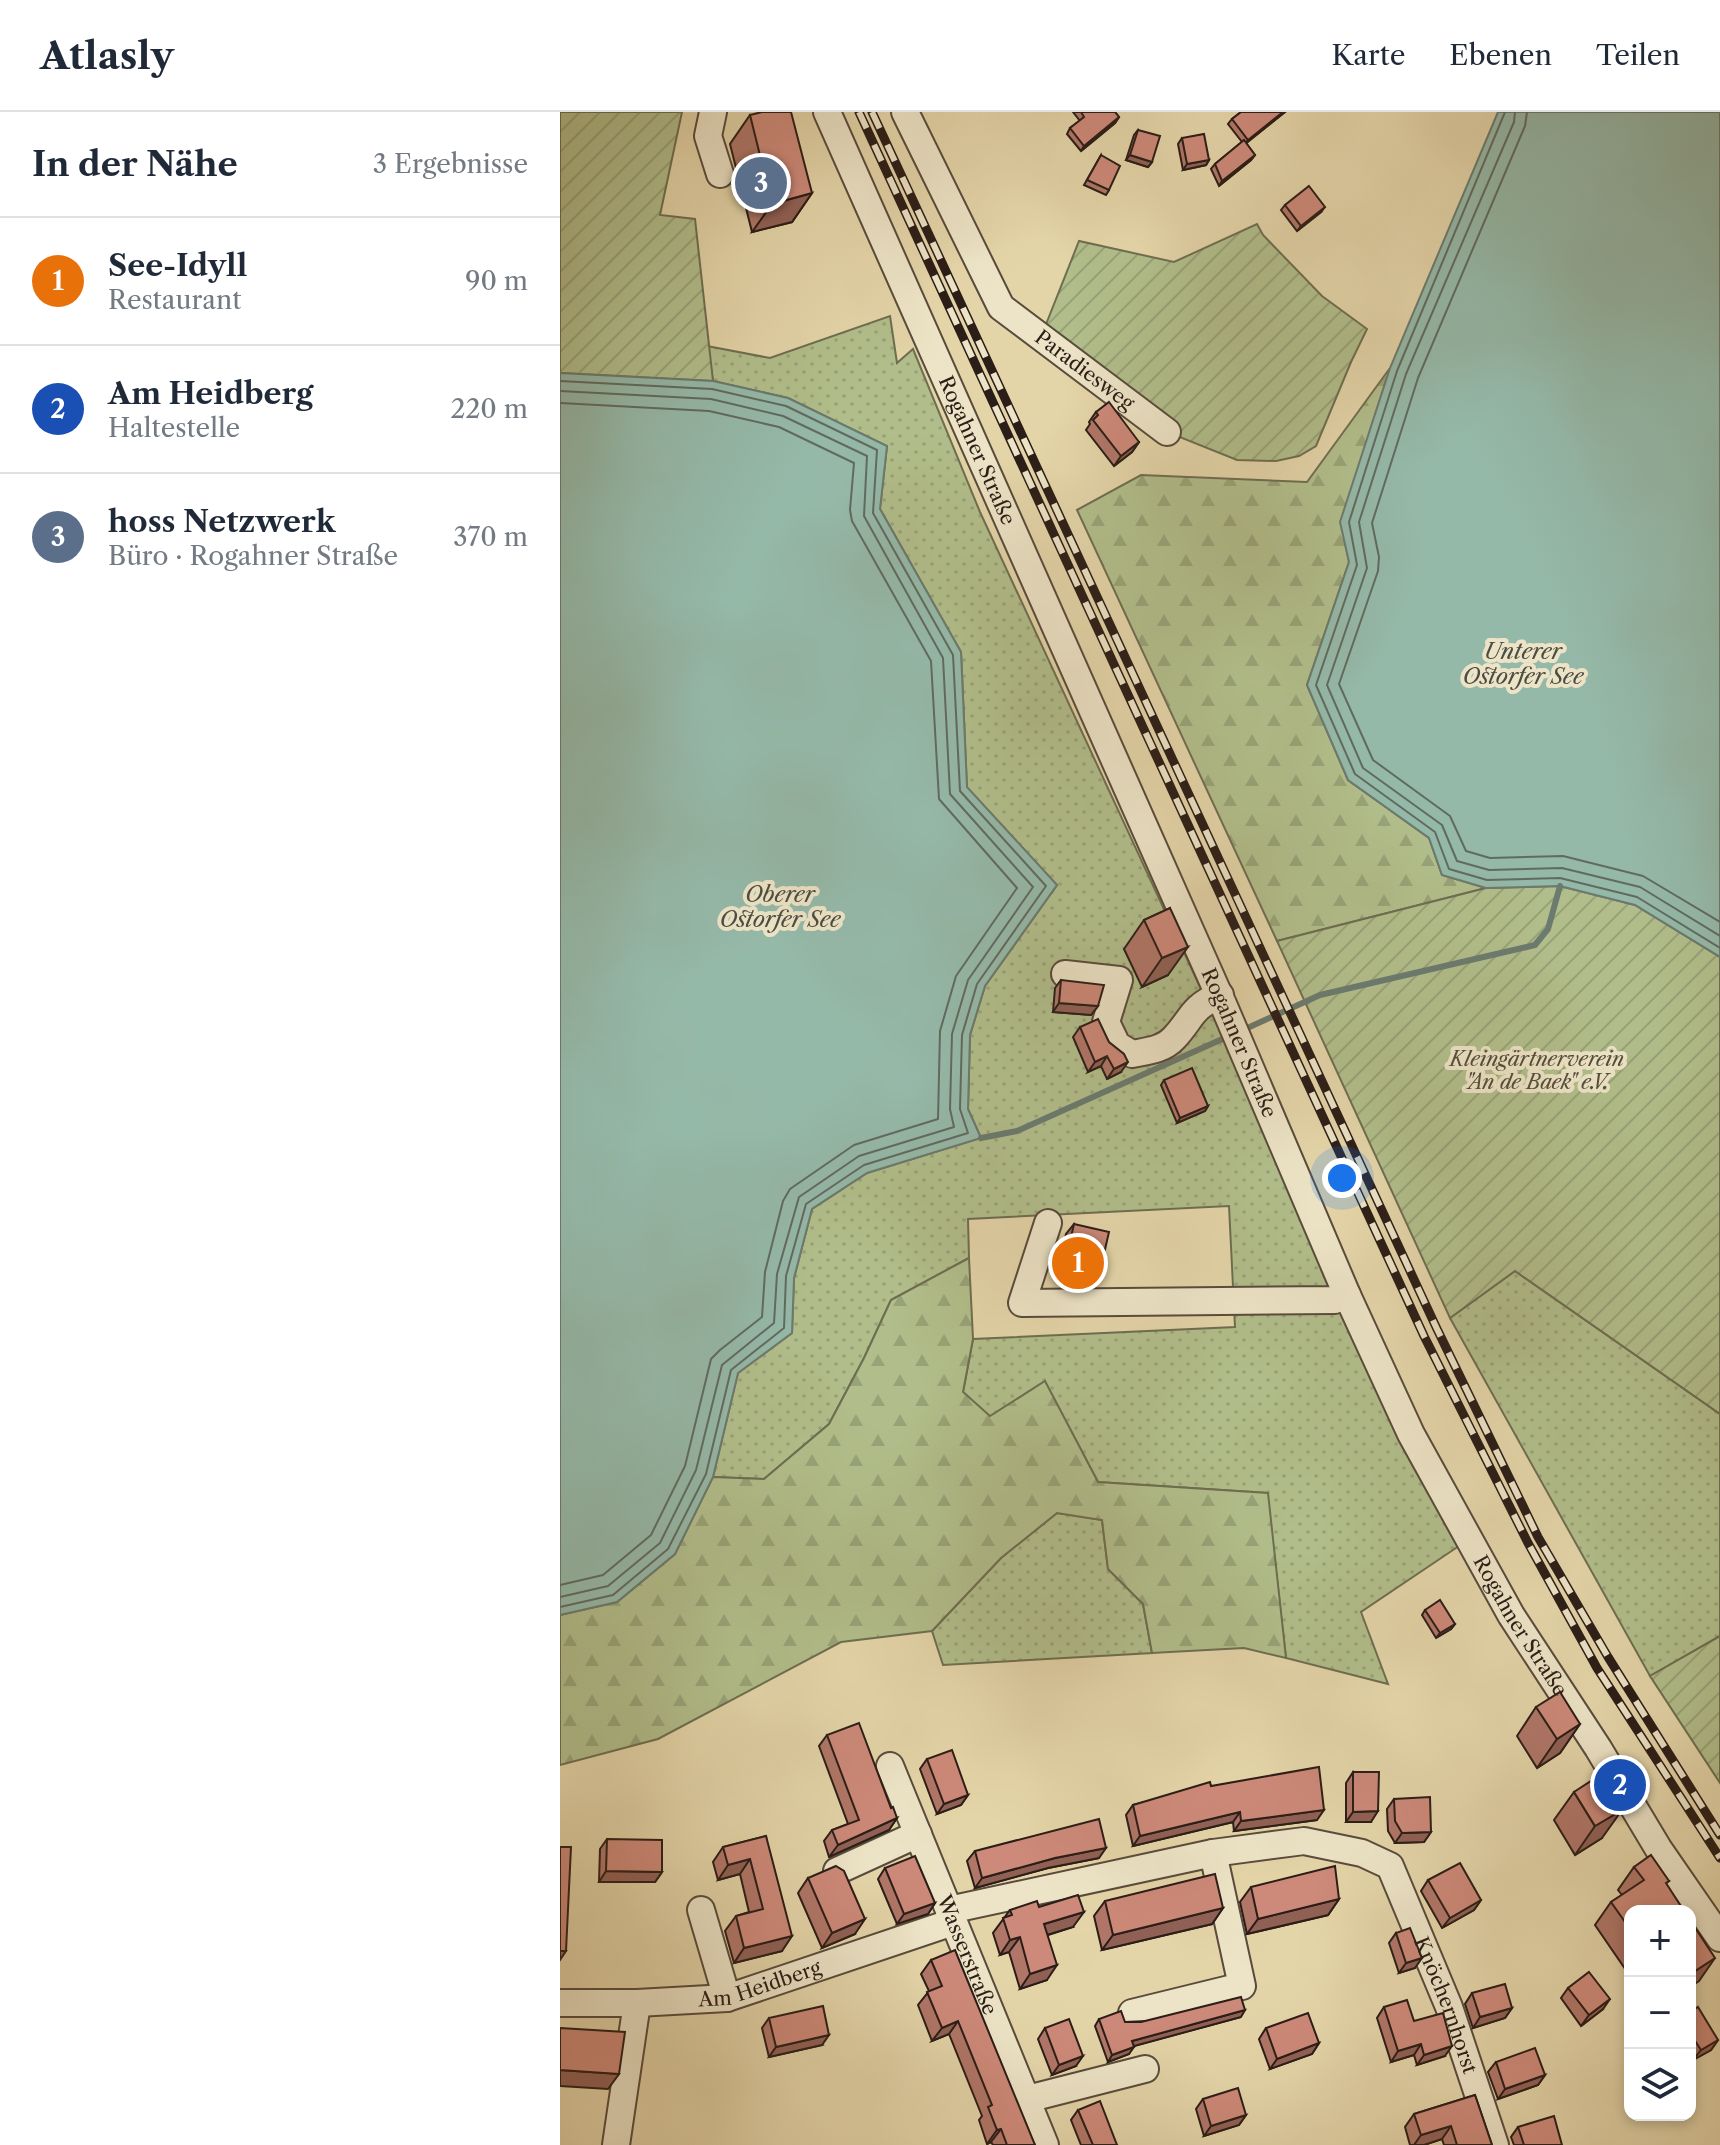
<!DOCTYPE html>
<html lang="de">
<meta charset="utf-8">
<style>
:root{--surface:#fff;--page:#f6f6f7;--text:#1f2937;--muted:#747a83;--line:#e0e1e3;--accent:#8f2418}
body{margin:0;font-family:"Libre Caslon Text",serif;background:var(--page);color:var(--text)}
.controls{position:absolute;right:24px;bottom:24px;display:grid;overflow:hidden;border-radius:16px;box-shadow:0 4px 12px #0003}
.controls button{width:72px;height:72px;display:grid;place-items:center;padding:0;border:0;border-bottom:2px solid var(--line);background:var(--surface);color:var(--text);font:40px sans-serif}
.you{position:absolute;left:782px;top:1066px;width:28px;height:28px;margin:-20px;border:6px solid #fff;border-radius:50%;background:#1a73e8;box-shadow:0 0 0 12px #1a73e833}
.badge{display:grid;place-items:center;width:52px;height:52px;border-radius:50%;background:var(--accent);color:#fff;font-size:26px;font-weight:700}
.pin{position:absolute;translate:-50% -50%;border:4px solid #fff;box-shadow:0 2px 8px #0006}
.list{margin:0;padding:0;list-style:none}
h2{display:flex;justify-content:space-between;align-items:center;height:104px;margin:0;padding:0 32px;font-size:34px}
h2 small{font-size:26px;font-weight:400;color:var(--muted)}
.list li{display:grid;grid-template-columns:52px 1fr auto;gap:24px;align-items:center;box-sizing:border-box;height:128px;padding:0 32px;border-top:2px solid var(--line)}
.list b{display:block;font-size:30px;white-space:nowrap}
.list p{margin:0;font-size:26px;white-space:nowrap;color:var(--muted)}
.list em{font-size:26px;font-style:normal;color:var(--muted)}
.icon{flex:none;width:44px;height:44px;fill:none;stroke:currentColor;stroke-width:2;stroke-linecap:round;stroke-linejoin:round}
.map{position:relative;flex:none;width:1160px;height:2033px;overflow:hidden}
header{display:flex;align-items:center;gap:48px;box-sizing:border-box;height:112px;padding:0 40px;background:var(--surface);border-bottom:2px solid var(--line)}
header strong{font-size:38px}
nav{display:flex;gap:44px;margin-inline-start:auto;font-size:28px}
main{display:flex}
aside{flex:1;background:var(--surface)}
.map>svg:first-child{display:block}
.grass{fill:url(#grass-dots);stroke:#6e6e51;stroke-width:2}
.forest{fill:url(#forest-firs);stroke:#6e6e51;stroke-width:2}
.garden{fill:url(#garden-furrows);stroke:#6e6e51;stroke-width:2}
.water{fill:#95b9a9;stroke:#6b7b6f;stroke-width:2}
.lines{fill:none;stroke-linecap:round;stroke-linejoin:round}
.shore{stroke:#606b60;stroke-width:2}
.stream{stroke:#6b7b6f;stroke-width:6}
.minor-casing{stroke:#594b3c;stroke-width:30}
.minor{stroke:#ede4c7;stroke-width:26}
.rail-casing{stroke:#2b1d17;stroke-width:9}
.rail{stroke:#ede4c7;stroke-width:6;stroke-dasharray:18;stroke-linecap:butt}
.wall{fill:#b07668;stroke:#2b1d17;stroke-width:2}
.shaded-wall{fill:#906055;stroke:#2b1d17;stroke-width:2}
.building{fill:#cd8979;stroke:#2b1d17;stroke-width:2}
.labels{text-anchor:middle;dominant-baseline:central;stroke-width:8;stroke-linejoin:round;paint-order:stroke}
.street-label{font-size:20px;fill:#2b1d17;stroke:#ede4c7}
.park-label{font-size:20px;font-style:italic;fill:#534d3a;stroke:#ede4c7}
.water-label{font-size:22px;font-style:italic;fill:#4b4c43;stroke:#ede4c7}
</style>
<header>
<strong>Atlasly</strong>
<nav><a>Karte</a><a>Ebenen</a><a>Teilen</a></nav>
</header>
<main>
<aside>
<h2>In der Nähe<small>3 Ergebnisse</small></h2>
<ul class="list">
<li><span class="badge" style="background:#e8710a">1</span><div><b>See-Idyll</b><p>Restaurant</p></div><em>90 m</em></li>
<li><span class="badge" style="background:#1a4fb4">2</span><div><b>Am Heidberg</b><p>Haltestelle</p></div><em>220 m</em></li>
<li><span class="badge" style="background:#5c6f8a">3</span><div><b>hoss Netzwerk</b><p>Büro · Rogahner Straße</p></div><em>370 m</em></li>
</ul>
</aside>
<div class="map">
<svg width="1160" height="2033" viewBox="0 0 1160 2033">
<defs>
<pattern id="grass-dots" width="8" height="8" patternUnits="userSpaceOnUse" patternTransform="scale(2)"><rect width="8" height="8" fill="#b1be8b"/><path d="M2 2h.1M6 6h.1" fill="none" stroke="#98a377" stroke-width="1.8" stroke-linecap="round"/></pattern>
<pattern id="forest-firs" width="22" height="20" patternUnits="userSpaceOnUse" patternTransform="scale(2)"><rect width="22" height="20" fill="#b1be8b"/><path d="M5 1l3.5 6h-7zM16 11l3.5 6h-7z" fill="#98a377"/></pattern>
<pattern id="garden-furrows" width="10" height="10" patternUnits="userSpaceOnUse" patternTransform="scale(2)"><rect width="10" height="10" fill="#b1be8b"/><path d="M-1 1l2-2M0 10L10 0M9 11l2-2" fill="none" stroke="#98a377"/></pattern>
</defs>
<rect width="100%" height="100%" fill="#e4d5a9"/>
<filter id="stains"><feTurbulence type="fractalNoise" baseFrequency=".0025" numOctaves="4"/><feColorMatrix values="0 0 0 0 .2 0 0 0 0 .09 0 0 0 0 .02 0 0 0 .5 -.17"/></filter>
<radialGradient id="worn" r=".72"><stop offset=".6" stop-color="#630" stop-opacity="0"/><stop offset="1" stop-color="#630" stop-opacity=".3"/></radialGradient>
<g class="grass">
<path d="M330,204l7,47 16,-14 67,163 479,1034 -98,66 27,72 -102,-26 -19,-165 -169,-11 -53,-100 -55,35 -27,-25 10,-53 262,-12 -6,-121 -261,13 1,39 -78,42 -27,58 -35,66 -65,55 -51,-2 25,-104 54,-40 2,-55 18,-69 55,-36 114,-35 -13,-29 2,-74 15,-49 72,-101 -90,-97 -6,-136 -81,-143 7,-63 -99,-48 -75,-17 -6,-35 63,12z"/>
<path d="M955,1159l205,143v222l-70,40 -200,-358z"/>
<path d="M497,1401l45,7 6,49 35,35 9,49 -209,12 -11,-34 69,-73z"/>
</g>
<g class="forest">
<path d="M830,256l-49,154 8,40 -42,123 41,95 81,58 13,37 44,13 -209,53 -200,-431 64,-35 166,7z"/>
<path d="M409,1146l4,81 -10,53 27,24 55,-35 53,101 170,11 18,165 -42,-10 -92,5 -9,-49 -35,-35 -6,-49 -45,-7 -56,45 -69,73 -91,11 -183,97 -98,26v-150l57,-13 58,-48 38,-77 51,2 65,-55 35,-66 27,-58z"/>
</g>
<g class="garden">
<path d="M0,0h122l-22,103 35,4 18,162 -153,-8z"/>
<path d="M697,112l6,11 59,61 45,33 -16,33 -35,84 -17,10 -23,5 -39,-1 -70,-28 -124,-100 36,-91 95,21z"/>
<path d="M1000,774l75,19 85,52v457l-205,-143 -65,47 -173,-377 209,-53z"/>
<path d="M1160,1524v147l-70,-107z"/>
</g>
<g class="water">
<path d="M938,0h222v845l-85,-52 -75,-19 -74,2 -44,-13 -13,-37 -81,-58 -41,-95 42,-123 -9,-40 50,-154z"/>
<path d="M0,261l153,8 75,17 99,48 -7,63 81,143 6,135 90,98 -72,101 -15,49 -2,74 13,29 -114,35 -55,36 -18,69 -2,55 -54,40 -25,104 -38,77 -58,48 -57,13z"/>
</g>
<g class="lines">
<g class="shore">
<path d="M945,0l-108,259 -48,151 8,43 -41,120 39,89 80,58 14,37 38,11 73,-2 77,19 83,51"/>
<path d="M955,0l-1,10 -108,252 -47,148 8,46 -40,117 36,83 79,57 15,36 32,9 73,-2 78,19 80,49"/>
<path d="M967,0l-2,14 -107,252 -46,145 7,34 -1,14 -39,113 34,76 77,56 16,35 24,7 73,-2 80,20 77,46"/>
<path d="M0,269l152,8 74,17 91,44 -4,63 80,142 7,136 86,95 -69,98 -15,51 -2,74 8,24 -104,32 -58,39 -20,72 -2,52 -53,42 -25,104 -38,75 -55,46 -53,12"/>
<path d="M0,279l151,8 72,17 84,40 -3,60 79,142 7,136 83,93 -65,93 -16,54 -2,75 4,18 -95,29 -60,41 -22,77 -3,49 -52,42 -26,105 -36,73 -52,43 -48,11"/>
<path d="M0,291l149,8 70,16 75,36 -4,47 2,11 79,140 8,138 78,89 -61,88 -16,55 -2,88 -84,26 -64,44 -7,12 -18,71 -3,45 -42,33 -9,9 -26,107 -34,69 -48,40 -43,10"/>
</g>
<g class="stream">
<path d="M683,918l77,-35 215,-50 13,-16 12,-43"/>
<path d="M421,1026l36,-7 212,-95"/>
</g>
<defs>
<g id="minor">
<path d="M153,0l-5,24 12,38"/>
<path id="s1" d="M267,0l396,892 124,291 64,139 100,181 87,133 60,100 62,90"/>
<path id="s2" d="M345,0l96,195 166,125"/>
<path d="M505,862l54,6 -13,42 11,23 15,9c15,-3 31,-4 42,-16 19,-20 16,-30 46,-43"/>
<path d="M488,1111l-26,80 313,-3 12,-5"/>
<path id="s3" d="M330,1654l155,379"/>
<path d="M277,1759l81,-37"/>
<path d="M141,1798l26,88"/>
<path id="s4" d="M389,1798l264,-57 91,-12 58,12 28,13 59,141 46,138"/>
<path id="s5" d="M0,1891h77l90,-5 226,-76"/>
<path d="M572,1901l110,-27 -29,-133"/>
<path d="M467,1987l118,-30"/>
<path d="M56,2033l21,-142"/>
</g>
</defs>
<use href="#minor" class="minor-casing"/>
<use href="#minor" class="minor"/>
<defs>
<g id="rail">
<path d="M299,0l565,1224 104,207 69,125 123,190"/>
<path d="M312,0l565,1217 101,208 70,120 112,178"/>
</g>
</defs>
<use href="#rail" class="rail-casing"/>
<use href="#rail" class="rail"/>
</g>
<g class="wall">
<path d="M513,0h42l4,5 -4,6 -34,28 -14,-17 3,-6 10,-7z"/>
<path d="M681,0h44l-39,31 9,12 -4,5 -32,26 -8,-17 4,-5 27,-22 -14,-18 4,-5z"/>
<path d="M190,3l62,78 -20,29 -40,10 -22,-88z"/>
<path d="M578,18l14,32 -4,5 -22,-7 8,-25z"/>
<path d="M622,26l27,22 -3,5 -23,5 -5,-26z"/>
<path d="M541,43l8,35 -3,5 -22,-10z"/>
<path d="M725,93l36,7 -24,19 -16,-21z"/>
<path d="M536,300l43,30 -7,10 -18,14 -28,-36 4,-6 -1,-2z"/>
<path d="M610,796l-2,67 -26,12 -18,-38 20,-29z"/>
<path d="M501,868l37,26 -7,9 -38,-3 2,-24z"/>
<path d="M520,915l41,45 -14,7 -6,-13 -13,6 -15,-35z"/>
<path d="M604,968l44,26 -3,5 -28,12 -16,-38z"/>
<path d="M514,1112l19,57 -35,-8 8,-39z"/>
<path d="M865,1498l30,14 -4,5 -15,9 -14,-23z"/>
<path d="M976,1595l44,17 -20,29 -23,15 -20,-32z"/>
<path d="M267,1623l64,73 6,10 -8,12 -60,27 -5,-16 8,-11 16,-6 -29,-78z"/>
<path d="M367,1647l41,36 -7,10 -24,9 -17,-45z"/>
<path d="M793,1660l18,50h-25v-39z"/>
<path d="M651,1674l106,34 -83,11 -1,-9 -100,24 -7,-31 7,-10z"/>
<path d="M1014,1680l28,46 -27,17 -21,-35z"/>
<path d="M834,1687l37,33 -7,10 -29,1 -7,-12 -1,-22z"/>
<path d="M206,1724l16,115 -48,12 -9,-32 11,-15 13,-4 -9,-38 -22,6 -5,-18 10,-15z"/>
<path d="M47,1727l55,33 -7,10h-56l1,-33z"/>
<path d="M415,1739l124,7 -51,10 -73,20 -8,-27z"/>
<path d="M1074,1755l35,14 -39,30v65l-35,-51 16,-23 11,-7 -4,-5z"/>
<path d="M325,1756l50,35 -7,11 -31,10 -19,-45z"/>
<path d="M248,1766l47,56 -33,14 -24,-55z"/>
<path d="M868,1768l53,20 -7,10 -32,18 -21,-37z"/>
<path d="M691,1775l88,12 -11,16 -81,19 -7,-32z"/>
<path d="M545,1789l118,7 -11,16 -110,26 -8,-34z"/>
<path d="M479,1795l34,20 -25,8 -1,45 -27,9 -11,-37 -9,3 -7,-22 17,-23z"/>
<path d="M836,1821l19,35 -16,5 -10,-30z"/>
<path d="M371,1848l104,185h-42l-2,-3 -4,2 -8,-24 3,-4 -33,-82 -17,7 -14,-36 11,-14 -8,-17z"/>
<path d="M1008,1876l35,21 -22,17 -20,-28z"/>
<path d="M912,1881l40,15 -7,10 -32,10 -8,-24z"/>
<path d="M824,1895l30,14 31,35 -28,9 -3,-10 -23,7 -14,-44z"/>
<path d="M1130,1900l28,28 -7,10 -18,10 -3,-5z"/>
<path d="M681,1905l-108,29 -4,8 -21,8 -13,-36 4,-7 26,3z"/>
<path d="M209,1906l53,27 -53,12 -7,-29z"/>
<path d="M485,1916l31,38 -24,9 -14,-36z"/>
<path d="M706,1916l53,15 -7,11 -42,15 -11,-30z"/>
<path d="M936,1950l49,13 -7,10 -40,14 -10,-27z"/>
<path d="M915,1983l17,50h-48l-2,-6 -18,6h-14l-5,-18 9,-13z"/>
<path d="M643,1987l43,16 -7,10 -35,11 -8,-27z"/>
<path d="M518,1998l39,35h-36l-10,-25z"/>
<path d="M958,2015l44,18h-48l-3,-8z"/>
</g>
<g class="shaded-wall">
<path d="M723,0h2l-41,33 4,-5z"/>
<path d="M559,5l-4,6 -34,28 3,-5z"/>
<path d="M570,43l22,7 -4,5 -22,-7z"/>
<path d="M695,43l-4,5 -32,26 3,-5z"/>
<path d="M649,48l-3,5 -23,5 4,-6z"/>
<path d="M252,81l-20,29 -40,10 20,-28z"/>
<path d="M765,95l-4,5 -24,19 4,-5z"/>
<path d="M579,330l-7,10 -18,14 7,-10z"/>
<path d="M628,835l-20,28 -26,12 20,-29z"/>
<path d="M499,891l39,3 -7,9 -38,-3z"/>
<path d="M547,944l-6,10 -13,6 7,-10z"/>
<path d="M568,950l-7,10 -14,7 7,-10z"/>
<path d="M648,994l-3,5 -28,12 3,-5z"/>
<path d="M505,1151l35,8 -7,10 -35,-8z"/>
<path d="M895,1512l-4,5 -15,9 4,-5z"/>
<path d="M1020,1612l-20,29 -23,15 20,-29z"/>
<path d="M408,1683l-7,10 -24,9 7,-10z"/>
<path d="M764,1698l-7,10 -83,11 7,-10z"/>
<path d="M1062,1698l-20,28 -27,17 20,-29z"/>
<path d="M818,1699l-7,11h-25l7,-10z"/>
<path d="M680,1700l-7,10 -100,24 7,-10z"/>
<path d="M337,1706l-8,12 -60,27 9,-12z"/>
<path d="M871,1720l-7,10 -29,1 7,-10z"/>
<path d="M546,1736l-7,10 -51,10 -73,20 7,-10 73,-20z"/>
<path d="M190,1747l-10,15 -22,6 10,-15z"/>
<path d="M46,1759l56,1 -7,10h-56z"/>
<path d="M779,1787l-11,16 -81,19 11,-15z"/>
<path d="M921,1788l-7,10 -32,18 8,-10z"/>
<path d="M375,1791l-7,11 -31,10 7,-10z"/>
<path d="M663,1796l-11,16 -110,26 11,-15z"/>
<path d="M524,1800l-11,15 -39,12 10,-15z"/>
<path d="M305,1807l-10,15 -33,14 10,-15z"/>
<path d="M232,1824l-10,15 -48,12 10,-15z"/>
<path d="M460,1825l-11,15 -9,3 10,-15z"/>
<path d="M0,1839h6l-6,9z"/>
<path d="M862,1846l-7,10 -16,5 7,-10z"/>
<path d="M1155,1846l-16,23 -9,6v-12l2,-2z"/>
<path d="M497,1853l-10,15 -27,9 10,-15z"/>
<path d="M1050,1887l-7,10 -22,17 8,-11z"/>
<path d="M952,1896l-7,10 -32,10 7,-11z"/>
<path d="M685,1898l-4,7 -114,31 5,-7z"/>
<path d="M398,1909l-9,13 -17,7 10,-13z"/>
<path d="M269,1923l-7,10 -53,12 7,-10z"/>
<path d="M1158,1928l-7,10 -18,10 8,-10z"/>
<path d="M759,1931l-7,11 -42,15 7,-10z"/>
<path d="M861,1932l-7,11 -23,7 7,-11z"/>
<path d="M892,1934l-7,10 -28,9 7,-10z"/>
<path d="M574,1935l-5,7 -21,8 4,-7z"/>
<path d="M523,1944l-7,10 -24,9 7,-10z"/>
<path d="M0,1958l59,4 -11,15 -48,-3z"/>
<path d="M985,1963l-7,10 -40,14 7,-10z"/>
<path d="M686,2003l-7,10 -35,11 7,-10z"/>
<path d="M891,2014l-9,13 -18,6h-10l7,-10z"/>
<path d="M441,2017l-10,13 -4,2 10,-14z"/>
</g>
<g class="building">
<path d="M202,0h29l21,81 -40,11 -22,-89z"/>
<path d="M521,0h34l4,5 -35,29 -14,-18 14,-11z"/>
<path d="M681,0h42l-35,28 -16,-21z"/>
<path d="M578,18l22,6 -8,26 -22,-7z"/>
<path d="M644,22l5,26 -22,4 -5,-26z"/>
<path d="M684,28l11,15 -33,26 -7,-17z"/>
<path d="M541,43l19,11 -11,24 -22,-10z"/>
<path d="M749,74l16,21 -24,19 -16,-21z"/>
<path d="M549,290l30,40 -18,14 -28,-36 5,-5 -2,-3z"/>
<path d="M610,796l18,39 -26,11 -18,-38z"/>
<path d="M501,868l43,5 -6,21 -39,-3z"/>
<path d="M538,907l11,23 15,12 4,8 -14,7 -7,-13 -12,6 -15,-35z"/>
<path d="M632,956l16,38 -28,12 -16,-38z"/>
<path d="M514,1112l35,8 -9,39 -35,-8z"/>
<path d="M880,1488l15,24 -15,9 -15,-23z"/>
<path d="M1000,1580l20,32 -23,15 -21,-32z"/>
<path d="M299,1611l32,85 2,-1 4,11 -59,27 -6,-15 27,-10 -32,-85z"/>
<path d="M392,1638l16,45 -24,9 -17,-45z"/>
<path d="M759,1655l5,43 -83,11 -1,-9 -100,24 -7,-31 77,-23 1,4z"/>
<path d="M793,1660h26l-1,39 -25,1z"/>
<path d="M1040,1663l22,35 -27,16 -21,-34z"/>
<path d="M870,1685l1,35 -29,1 -7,-12 -1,-22z"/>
<path d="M539,1707l7,29 -51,10 -73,20 -7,-27z"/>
<path d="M206,1724l26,100 -48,12 -8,-32 27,-7 -13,-50 -22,6 -5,-18z"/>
<path d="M47,1727l55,1v32l-56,-1z"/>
<path d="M0,1735h11l-5,104h-6z"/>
<path d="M1091,1743l18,26 -3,2 18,28h-54v18l-19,-27 33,-22 -10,-13z"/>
<path d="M355,1744l20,47 -31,11 -19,-46z"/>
<path d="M900,1751l21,37 -31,18 -22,-38z"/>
<path d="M276,1754l8,5 21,48 -33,14 -24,-55z"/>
<path d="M775,1754l4,33 -81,20 -7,-32z"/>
<path d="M655,1762l8,34 -110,27 -8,-34z"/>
<path d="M518,1783l6,17 -40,12 13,41 -27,9 -10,-37 -10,3 -7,-22 9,-3 -2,-5 27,-9 2,6z"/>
<path d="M1130,1808l25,38 -23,15 -2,-3z"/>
<path d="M850,1816l12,30 -16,5 -10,-30z"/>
<path d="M395,1838l80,195h-28l-6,-16 -4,1 -9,-23 4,-2 -34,-84 -16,7 -15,-36 15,-6 -11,-26z"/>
<path d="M1029,1860l21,27 -21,16 -21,-27z"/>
<path d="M945,1872l7,24 -32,9 -8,-24z"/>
<path d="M681,1885l4,13 -113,31 2,6 -22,8 -13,-36 22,-8 4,11h16z"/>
<path d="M847,1888l7,21 29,-8 9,33 -28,9 -3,-11 -23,7 -14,-44z"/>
<path d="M263,1894l6,29 -53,12 -7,-29z"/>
<path d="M1138,1895l20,33 -17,10 -11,-17v-21z"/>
<path d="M748,1901l11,30 -42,16 -11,-31z"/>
<path d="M509,1907l14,37 -24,9 -14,-37z"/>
<path d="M0,1916l65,4 -6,42 -59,-4z"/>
<path d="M975,1936l10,27 -40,14 -9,-27z"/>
<path d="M678,1976l8,27 -35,11 -8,-27z"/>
<path d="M915,1983l17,50h-35l-6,-19 -30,9 -7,-21z"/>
<path d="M540,1989l17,44h-24l-15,-35z"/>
<path d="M994,2004l8,29h-38l-6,-18z"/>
</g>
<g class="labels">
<g class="street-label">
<text stroke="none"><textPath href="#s2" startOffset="322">Paradiesweg</textPath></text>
<text stroke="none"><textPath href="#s1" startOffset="370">Rogahner Straße</textPath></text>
<text stroke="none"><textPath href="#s1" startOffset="1018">Rogahner Straße</textPath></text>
<text stroke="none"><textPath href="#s1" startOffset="1666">Rogahner Straße</textPath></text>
<text stroke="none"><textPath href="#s3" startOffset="204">Wasserstraße</textPath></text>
<text stroke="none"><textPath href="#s5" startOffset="202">Am Heidberg</textPath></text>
<text stroke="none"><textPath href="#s4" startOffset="602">Knöchernhorst</textPath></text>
</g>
<g class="park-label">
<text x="977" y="947">Kleingärtnerverein<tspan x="977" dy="23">"An de Baek" e.V.</tspan></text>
</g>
<g class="water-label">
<text x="963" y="539">Unterer<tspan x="963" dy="25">Ostorfer See</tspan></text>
<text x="220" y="782">Oberer<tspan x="220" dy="25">Ostorfer See</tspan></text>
</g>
</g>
<rect width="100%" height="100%" filter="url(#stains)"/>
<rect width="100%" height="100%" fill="url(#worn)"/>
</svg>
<div class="controls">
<button>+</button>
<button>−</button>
<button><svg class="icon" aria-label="layers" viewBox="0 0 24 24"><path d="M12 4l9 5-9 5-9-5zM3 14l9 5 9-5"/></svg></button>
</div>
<div class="you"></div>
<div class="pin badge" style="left:518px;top:1151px;background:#e8710a">1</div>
<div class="pin badge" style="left:1060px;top:1673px;background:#1a4fb4">2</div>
<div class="pin badge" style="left:201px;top:71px;background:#5c6f8a">3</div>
</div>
</main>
